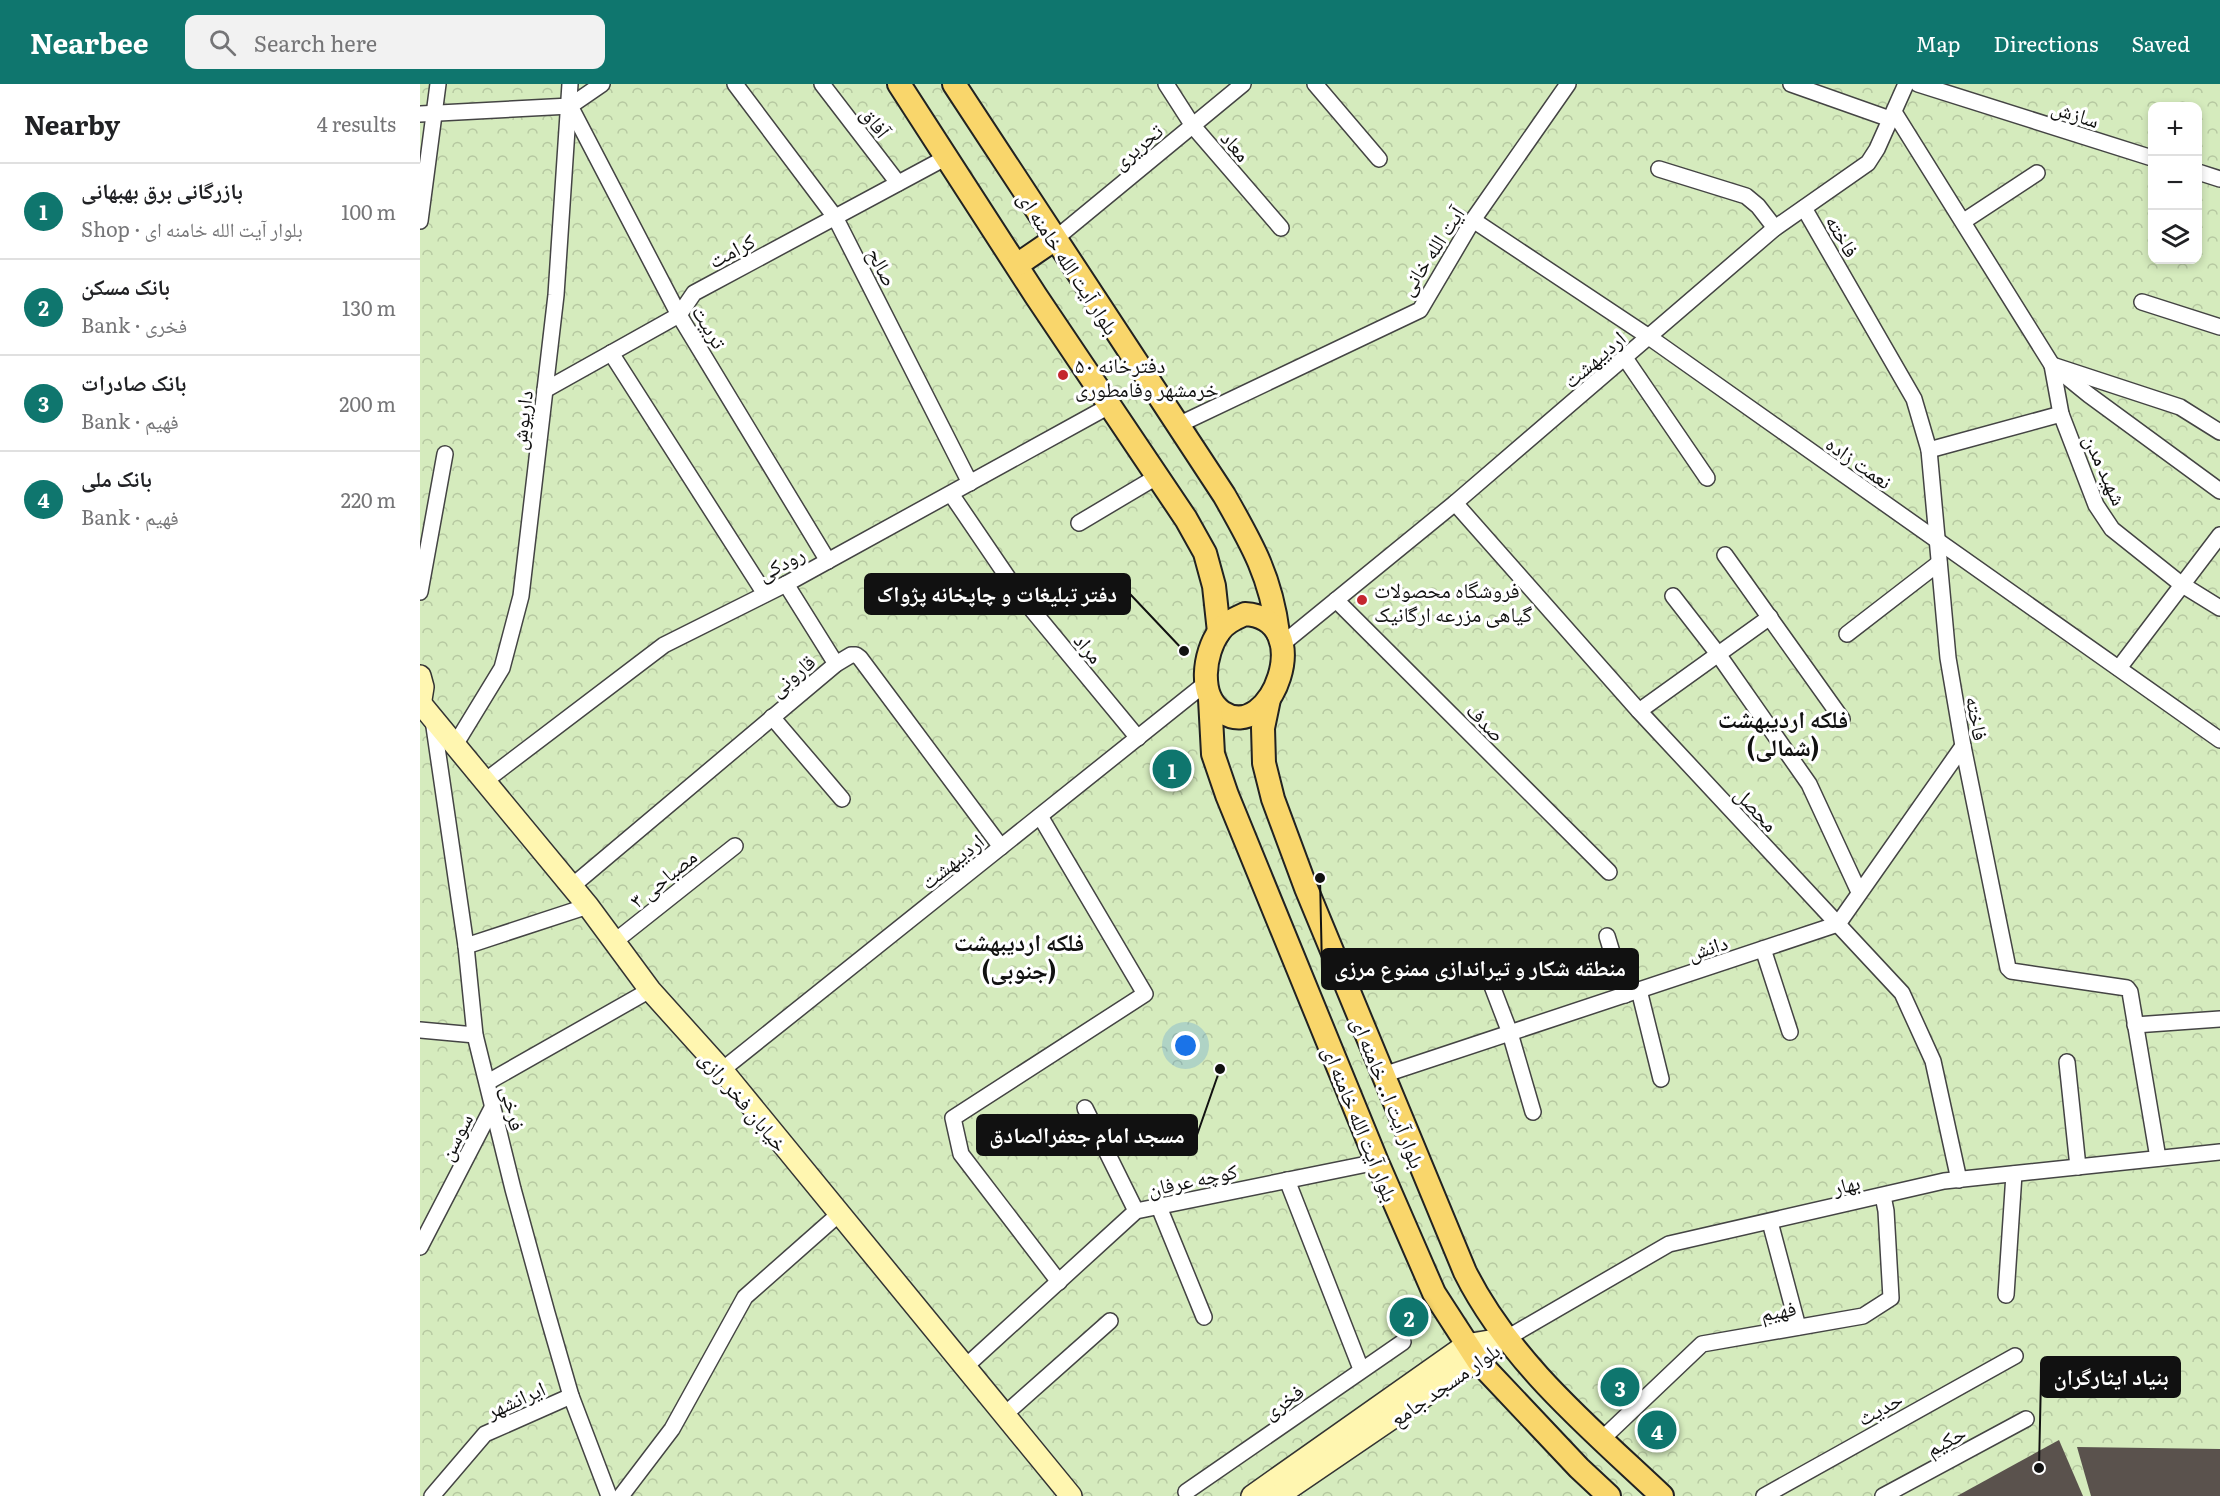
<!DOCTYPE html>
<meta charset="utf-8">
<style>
:root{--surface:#fff;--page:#f2f2f2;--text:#202124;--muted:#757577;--line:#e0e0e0;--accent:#0f766e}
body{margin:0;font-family:Literata,"Noto Naskh Arabic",serif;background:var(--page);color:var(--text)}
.controls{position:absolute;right:18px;top:18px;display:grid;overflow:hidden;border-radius:12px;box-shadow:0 3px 9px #0003}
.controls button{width:54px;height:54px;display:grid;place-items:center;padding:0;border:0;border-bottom:2px solid var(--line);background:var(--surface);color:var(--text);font:30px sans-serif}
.you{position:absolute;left:766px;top:962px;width:21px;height:21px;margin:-15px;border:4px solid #fff;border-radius:50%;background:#1a73e8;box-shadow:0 0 0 9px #1a73e833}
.badge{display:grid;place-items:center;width:39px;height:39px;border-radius:50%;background:var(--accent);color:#fff;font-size:20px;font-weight:700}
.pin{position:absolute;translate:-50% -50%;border:3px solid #fff;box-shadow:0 2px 6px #0006}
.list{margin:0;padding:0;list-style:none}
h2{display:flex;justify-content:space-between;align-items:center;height:78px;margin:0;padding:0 24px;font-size:26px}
h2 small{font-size:20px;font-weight:400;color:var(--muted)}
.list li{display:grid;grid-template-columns:39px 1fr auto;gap:18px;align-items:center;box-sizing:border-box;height:96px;padding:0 24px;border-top:2px solid var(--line)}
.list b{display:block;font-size:22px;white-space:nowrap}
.list p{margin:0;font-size:20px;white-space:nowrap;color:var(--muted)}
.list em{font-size:20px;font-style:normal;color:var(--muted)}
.icon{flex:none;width:33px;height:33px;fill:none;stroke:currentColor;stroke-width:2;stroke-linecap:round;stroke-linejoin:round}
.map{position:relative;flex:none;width:1800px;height:1412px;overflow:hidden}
header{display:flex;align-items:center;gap:36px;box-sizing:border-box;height:84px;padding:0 30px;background:var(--accent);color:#fff}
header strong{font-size:28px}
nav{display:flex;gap:33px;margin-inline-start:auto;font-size:21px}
.search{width:420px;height:54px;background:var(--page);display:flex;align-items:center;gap:15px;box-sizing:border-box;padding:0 21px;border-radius:12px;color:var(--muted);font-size:22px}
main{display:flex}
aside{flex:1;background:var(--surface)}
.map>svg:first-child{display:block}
.park{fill:url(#park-crowns);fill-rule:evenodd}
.building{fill:#5a524d}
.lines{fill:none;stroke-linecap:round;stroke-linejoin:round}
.street-casing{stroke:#444;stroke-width:18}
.secondary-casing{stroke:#333;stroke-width:24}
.primary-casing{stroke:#222;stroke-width:26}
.street{stroke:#fff;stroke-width:15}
.secondary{stroke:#fff6b0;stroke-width:21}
.primary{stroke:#f9d66b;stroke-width:22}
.poi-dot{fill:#c4262e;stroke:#fff;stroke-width:2}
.labels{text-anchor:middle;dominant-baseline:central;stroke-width:6;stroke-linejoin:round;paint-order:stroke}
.street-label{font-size:21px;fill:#111;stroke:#fff}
.poi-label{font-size:21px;fill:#111;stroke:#fff;text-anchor:start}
.quarter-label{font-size:24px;font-weight:bold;fill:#111;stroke:#fff}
.leader{fill:none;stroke:#111;stroke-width:2}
.callout-dot{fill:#111;stroke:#fff;stroke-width:2}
.callout{fill:#111;stroke:#111;stroke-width:2}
.callout-label{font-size:22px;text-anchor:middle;font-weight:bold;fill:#fff}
</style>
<header>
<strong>Nearbee</strong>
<div class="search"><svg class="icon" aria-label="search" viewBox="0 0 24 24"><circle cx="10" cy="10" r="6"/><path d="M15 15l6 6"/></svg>Search here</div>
<nav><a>Map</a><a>Directions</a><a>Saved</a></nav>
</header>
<main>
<aside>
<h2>Nearby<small>4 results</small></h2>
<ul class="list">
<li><span class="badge">1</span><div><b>بازرگانی برق بهبهانی</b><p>Shop · بلوار آیت الله خامنه ای</p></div><em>100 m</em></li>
<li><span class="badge">2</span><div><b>بانک مسکن</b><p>Bank · فخری</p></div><em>130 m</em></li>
<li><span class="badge">3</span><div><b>بانک صادرات</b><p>Bank · فهیم</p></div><em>200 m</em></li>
<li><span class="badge">4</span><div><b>بانک ملی</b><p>Bank · فهیم</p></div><em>220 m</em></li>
</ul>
</aside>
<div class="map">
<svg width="1800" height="1412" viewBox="0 0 1800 1412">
<defs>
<pattern id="park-crowns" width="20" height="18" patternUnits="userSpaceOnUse" patternTransform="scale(1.5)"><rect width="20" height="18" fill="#d5ebbd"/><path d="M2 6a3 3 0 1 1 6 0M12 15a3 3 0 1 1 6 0" fill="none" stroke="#b6c8a1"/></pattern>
</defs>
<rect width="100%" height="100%" fill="#fffdf5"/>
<path class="park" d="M0,0h1800v1412h-1800zM1732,22h46v154h-46z"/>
<g class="building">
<path d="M1639,1356l24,56h-126z"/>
<path d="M1657,1363l143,2v47h-129z"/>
</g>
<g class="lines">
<defs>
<g id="street">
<path d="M315,0l100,133 135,266"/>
<path d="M402,0l76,99"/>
<path d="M746,0l27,42 88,102"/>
<path d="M895,0l64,75"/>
<path d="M1371,0l99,35"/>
<path d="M1498,0l234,74"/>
<path d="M150,22l109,209 149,246"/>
<path d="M1474,28l158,253 37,30 131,96"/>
<path d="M0,30l150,-8 32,-22"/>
<path d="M1239,85l87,27 12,10 17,22"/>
<path d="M1778,88l22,7"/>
<path d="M1384,124l110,191 15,51 19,208 15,88 45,222 3,3 116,17 3,4 28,166"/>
<path d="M1053,136l176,117 571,403"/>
<path d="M0,137l18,-137"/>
<path d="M1544,137l73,-48"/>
<path d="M635,155l188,-155"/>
<path d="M1722,218l78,25"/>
<path d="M191,269l154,241"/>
<path d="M1205,274l82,120"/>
<path d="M125,306l134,-75 15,-22 253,-136"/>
<path d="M758,341l242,-115 53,-90 95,-136"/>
<path d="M1800,348l-40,-25 -128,-42 9,49 35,91 16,24 69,55 39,24"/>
<path d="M1509,366l132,-36"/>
<path d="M531,410l68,100 119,144"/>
<path d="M1035,419l184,208 263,282 31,68 26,119"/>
<path d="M659,439l79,-47"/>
<path d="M1305,471l117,164"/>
<path d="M366,500l50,80"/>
<path d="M0,508l25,-138"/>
<path d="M1253,512l45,58 91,130 50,108"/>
<path d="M916,516l273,272"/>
<path d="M1427,550l92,-71"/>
<path d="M861,561l174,-142 320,-275 93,-65 9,-14 29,-65"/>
<path d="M1699,584l101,-133"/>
<path d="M1219,627l131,-94"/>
<path d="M352,633l70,82"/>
<path d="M13,636l33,226 9,89 38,154 34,124 24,83 38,100"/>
<path d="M35,661l47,-77 19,-72 35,-301 14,-211"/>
<path d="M65,697l179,-136 122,-61 325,-179"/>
<path d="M620,732l105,178 -192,124 8,36 98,128"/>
<path d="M151,803l265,-223 15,-9h5l4,3 141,189"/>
<path d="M1187,852l18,59"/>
<path d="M194,858l121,-96"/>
<path d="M46,862l122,-40"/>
<path d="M1343,865l27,83"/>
<path d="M1064,881l26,68 23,79"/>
<path d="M1219,906l22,89"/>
<path d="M1715,941l85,-6"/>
<path d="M0,946l55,5"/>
<path d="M1647,978l11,105"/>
<path d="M302,986l484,-387"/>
<path d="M963,991l455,-151 125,-178"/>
<path d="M68,998l162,-92"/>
<path d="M665,1024l51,103"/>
<path d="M867,1096l74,189"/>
<path d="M739,1123l45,110"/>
<path d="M1350,1138l28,105"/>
<path d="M0,1163l72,-139"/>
<path d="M1586,1211l8,-121"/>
<path d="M1087,1254l162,-94 275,-63 276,-29"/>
<path d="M545,1283l171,-156 241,-49"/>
<path d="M584,1331l106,-94"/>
<path d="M1181,1356l101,-96 161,-28 28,-18 -5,-87 -3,-15"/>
<path d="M766,1408l217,-150"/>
<path d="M12,1412l53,-62 86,-38"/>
<path d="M201,1412l51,-67 73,-132 94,-83"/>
<path d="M1344,1412l251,-140"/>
<path d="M1463,1412l143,-77"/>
</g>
<g id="secondary">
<path d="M0,592l3,11 -3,19"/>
<path d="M1,620l167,202 62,84 72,80 349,426"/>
<path d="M832,1412l214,-151 41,-7"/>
<path d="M858,1412l214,-146"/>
</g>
<g id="primary">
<path d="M479,0l137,212 150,223 19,34 9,33 5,46"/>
<path d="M534,0l270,411c28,49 47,82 54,138"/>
<path d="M597,181l38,-26"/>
<path d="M825,530c73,4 26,131 -23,98 -24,-16 -18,-59 -3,-80 6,-9 15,-13 26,-18z"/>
<path d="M790,615l3,55 14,41 150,367 57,131 44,68 101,107 30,28"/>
<path d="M849,615l-6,29 1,35 9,36 33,89 159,384c45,90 125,156 197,224"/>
</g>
</defs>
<use href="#street" class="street-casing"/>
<use href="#secondary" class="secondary-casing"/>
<use href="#primary" class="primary-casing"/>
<use href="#street" class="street"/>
<use href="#secondary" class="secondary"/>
<use href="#primary" class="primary"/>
</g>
<g class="poi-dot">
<circle cx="643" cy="291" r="6"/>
<circle cx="942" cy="516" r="6"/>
</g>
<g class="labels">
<g class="street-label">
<text transform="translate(1656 28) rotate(18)">سازش</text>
<text transform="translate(457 37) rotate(53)">آفاق</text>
<text transform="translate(716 61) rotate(-40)">تحریری</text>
<text transform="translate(817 61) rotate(49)">معاد</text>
<text transform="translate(1424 151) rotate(60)">فاخته</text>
<text transform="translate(311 165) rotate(-28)">کرامت</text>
<text transform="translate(1010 166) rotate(-57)">آیت الله خانی</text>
<text transform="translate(650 178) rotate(57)">بلوار آیت الله خامنه ای</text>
<text transform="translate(464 182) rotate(63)">صالح</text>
<text transform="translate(291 242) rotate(59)">تربیت</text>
<text transform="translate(1173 274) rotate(-41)">اردیبهشت</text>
<text transform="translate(100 336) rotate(-83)">داریوش</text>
<text transform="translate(1440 377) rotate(35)">نعمت زاده</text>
<text transform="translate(1687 385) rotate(66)">شهید مدن</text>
<text transform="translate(360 478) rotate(-28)">رودکی</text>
<text transform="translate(670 563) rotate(50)">مراد</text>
<text transform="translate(371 590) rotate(-40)">قارونی</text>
<text transform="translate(1559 634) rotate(80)">فاخته</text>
<text transform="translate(1067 637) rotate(45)">صدف</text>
<text transform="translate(1338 724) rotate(47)">محصل</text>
<text transform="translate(531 776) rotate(-39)">اردیبهشت</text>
<text transform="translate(242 793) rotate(-39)">مصباحی ۳</text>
<text transform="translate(1287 862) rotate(-18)">دانش</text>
<text transform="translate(970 1008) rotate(68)">بلوار آیت ا.. خامنه ای</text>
<text transform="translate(325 1016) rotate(50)">خیابان فخر رازی</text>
<text transform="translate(95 1024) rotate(78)">فرخی</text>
<text transform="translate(942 1039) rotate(68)">بلوار آیت الله خامنه ای</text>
<text transform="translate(34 1052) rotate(-63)">سوسن</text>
<text transform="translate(772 1094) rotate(-12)">کوچه عرفان</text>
<text transform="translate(1426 1099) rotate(-13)">بهار</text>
<text transform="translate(1358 1225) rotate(-10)">فهیم</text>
<text transform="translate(1024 1299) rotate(-35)">بلوار مسجد جامع</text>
<text transform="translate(95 1314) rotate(-24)">ایرانشهر</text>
<text transform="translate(862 1316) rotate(-35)">فخری</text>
<text transform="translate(1459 1323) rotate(-29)">حدیث</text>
<text transform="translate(1525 1355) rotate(-28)">حکیم</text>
</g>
<g class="poi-label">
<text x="655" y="279">دفترخانه ۵۰<tspan x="655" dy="24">خرمشهر وفامطوری</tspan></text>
<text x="954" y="504">فروشگاه محصولات<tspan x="954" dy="24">گیاهی مزرعه ارگانیک</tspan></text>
</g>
<g class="quarter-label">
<text x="1363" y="633">فلکه اردیبهشت<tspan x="1363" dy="28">(شمالی)</tspan></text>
<text x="599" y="856">فلکه اردیبهشت<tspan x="599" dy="28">(جنوبی)</tspan></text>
</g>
</g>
<path class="leader" d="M764 567L710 510M900 794L902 885M800 985L777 1051M1619 1384L1621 1293"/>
<g class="callout-dot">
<circle cx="764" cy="567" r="6"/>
<circle cx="900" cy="794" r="6"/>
<circle cx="800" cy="985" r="6"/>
<circle cx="1619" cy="1384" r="6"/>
</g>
<g class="callout">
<rect x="445" y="490" width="265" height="40" rx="6"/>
<rect x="902" y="865" width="316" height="40" rx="6"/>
<rect x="557" y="1031" width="220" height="40" rx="6"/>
<rect x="1621" y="1273" width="139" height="40" rx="6"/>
</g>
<g class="callout-label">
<text x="577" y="518">دفتر تبلیغات و چاپخانه پژواک</text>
<text x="1060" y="892">منطقه شکار و تیراندازی ممنوع مرزی</text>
<text x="667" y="1059">مسجد امام جعفرالصادق</text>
<text x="1691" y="1301">بنیاد ایثارگران</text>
</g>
</svg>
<div class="controls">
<button>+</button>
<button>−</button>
<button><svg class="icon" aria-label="layers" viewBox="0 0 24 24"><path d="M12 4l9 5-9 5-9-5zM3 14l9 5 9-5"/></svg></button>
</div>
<div class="you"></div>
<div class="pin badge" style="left:752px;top:685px">1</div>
<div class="pin badge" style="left:989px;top:1233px">2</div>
<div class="pin badge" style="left:1200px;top:1303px">3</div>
<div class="pin badge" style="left:1237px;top:1346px">4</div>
</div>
</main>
